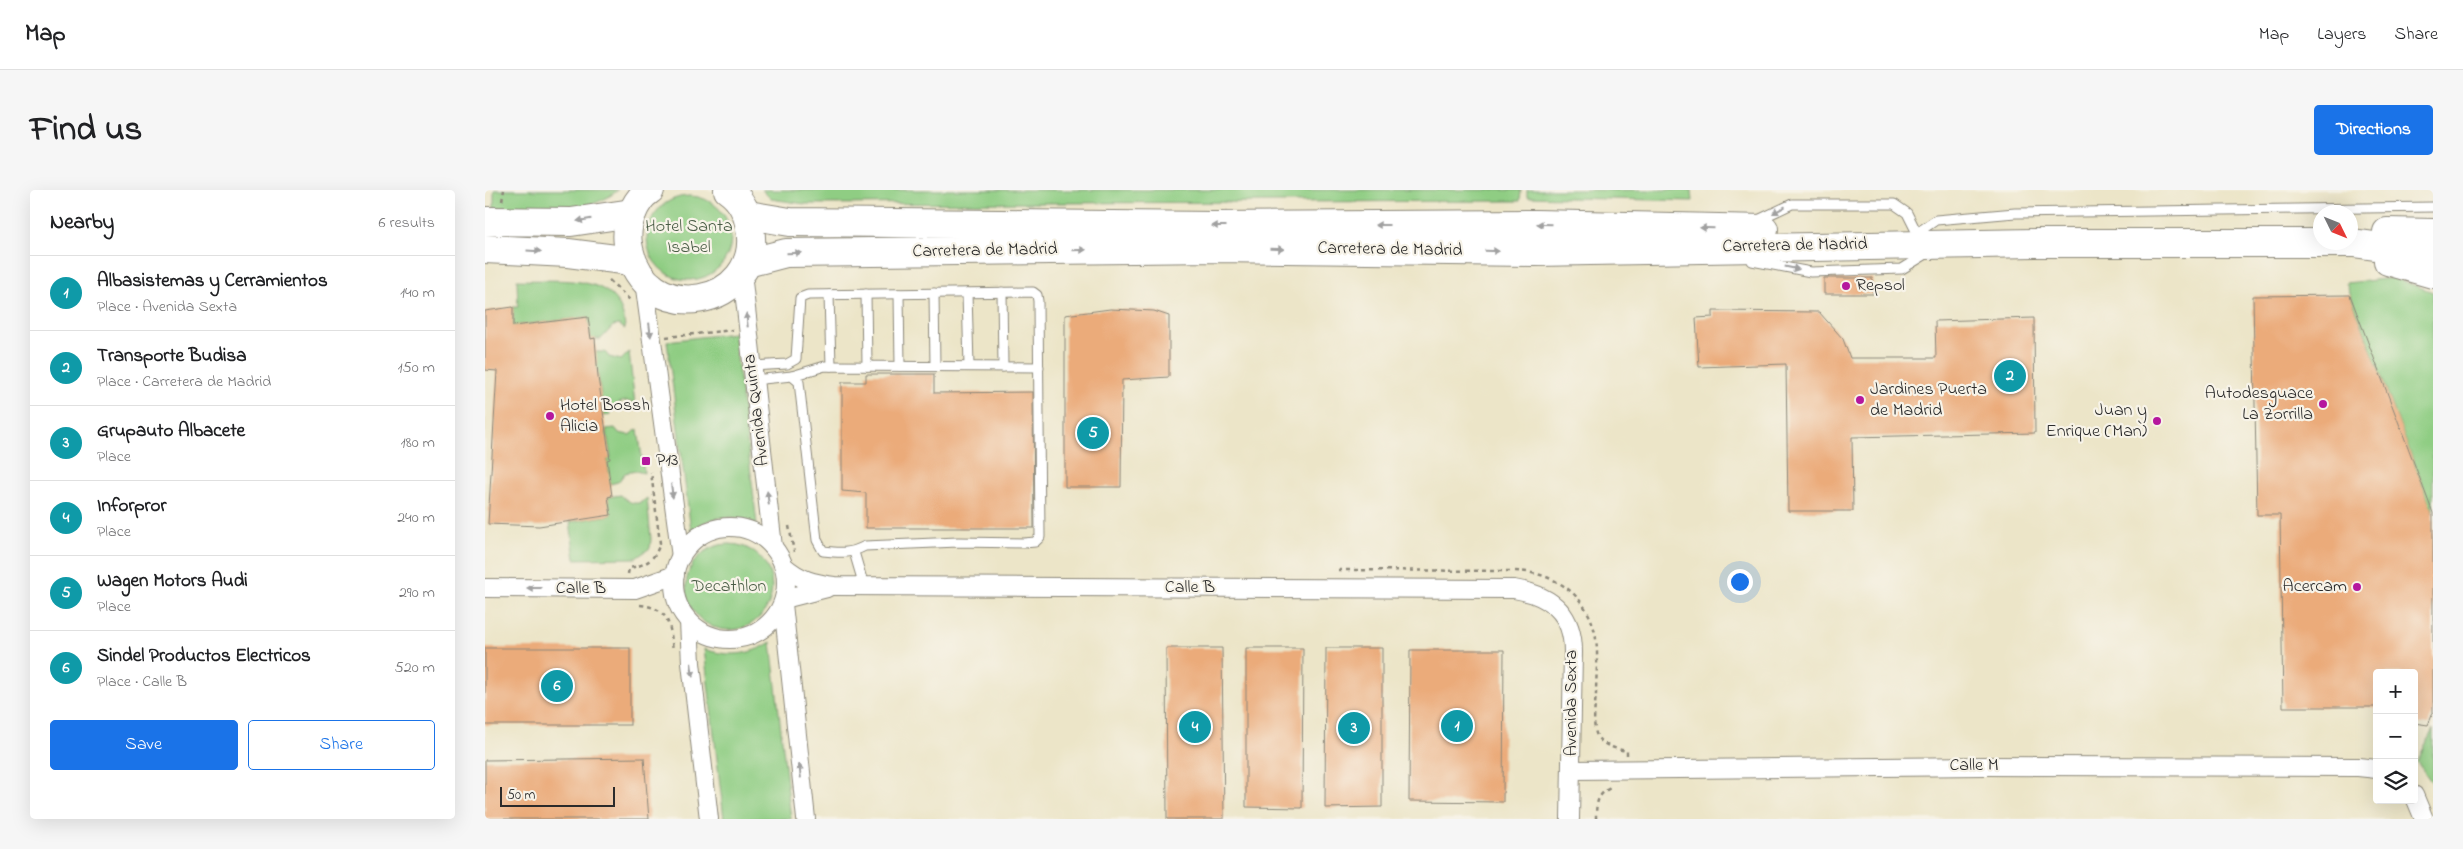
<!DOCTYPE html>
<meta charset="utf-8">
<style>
:root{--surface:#fff;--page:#f6f6f6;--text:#202124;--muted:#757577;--line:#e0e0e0;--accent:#1a73e8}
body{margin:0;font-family:"Indie Flower",sans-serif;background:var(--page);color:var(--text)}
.controls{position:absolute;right:15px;bottom:15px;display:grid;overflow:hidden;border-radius:5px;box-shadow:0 5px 20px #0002}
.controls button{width:45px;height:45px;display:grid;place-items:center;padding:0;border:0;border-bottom:1px solid var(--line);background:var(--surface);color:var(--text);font:25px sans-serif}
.compass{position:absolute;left:1828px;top:15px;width:45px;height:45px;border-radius:50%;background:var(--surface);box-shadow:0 5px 20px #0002;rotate:133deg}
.scale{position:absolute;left:15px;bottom:12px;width:115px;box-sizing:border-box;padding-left:5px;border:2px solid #2b2b2b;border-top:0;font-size:14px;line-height:18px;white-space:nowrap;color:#2b2b2b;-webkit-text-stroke:4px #f7f3e8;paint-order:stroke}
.you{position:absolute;left:1254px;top:391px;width:18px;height:18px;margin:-12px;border:4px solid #fff;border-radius:50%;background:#1a73e8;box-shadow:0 0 0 8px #1a73e833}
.badge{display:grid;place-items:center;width:32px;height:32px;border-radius:50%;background:var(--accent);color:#fff;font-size:16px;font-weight:700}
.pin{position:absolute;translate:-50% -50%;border:2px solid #fff;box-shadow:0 1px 5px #0006}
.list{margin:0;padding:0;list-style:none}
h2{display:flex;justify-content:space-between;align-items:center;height:65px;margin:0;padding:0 20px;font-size:21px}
h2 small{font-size:16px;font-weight:400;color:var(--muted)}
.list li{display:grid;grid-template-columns:32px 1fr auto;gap:15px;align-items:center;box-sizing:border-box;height:75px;padding:0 20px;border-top:1px solid var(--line)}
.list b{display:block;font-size:19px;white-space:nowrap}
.list p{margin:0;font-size:16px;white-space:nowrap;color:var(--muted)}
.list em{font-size:16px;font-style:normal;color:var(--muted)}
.actions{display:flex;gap:10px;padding:15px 20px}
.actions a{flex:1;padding:11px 0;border:1px solid var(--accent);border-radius:5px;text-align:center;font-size:18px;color:var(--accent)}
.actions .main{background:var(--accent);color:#fff}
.icon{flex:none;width:28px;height:28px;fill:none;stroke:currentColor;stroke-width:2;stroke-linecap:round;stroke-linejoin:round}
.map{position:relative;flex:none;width:1948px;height:629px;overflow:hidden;border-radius:5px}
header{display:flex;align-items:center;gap:30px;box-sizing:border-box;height:70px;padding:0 25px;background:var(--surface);border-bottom:1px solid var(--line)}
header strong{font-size:24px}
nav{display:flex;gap:28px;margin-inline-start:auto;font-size:18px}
.intro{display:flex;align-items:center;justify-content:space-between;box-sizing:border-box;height:120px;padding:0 30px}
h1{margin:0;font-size:35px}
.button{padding:12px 22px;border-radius:5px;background:var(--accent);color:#fff;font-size:18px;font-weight:700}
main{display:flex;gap:30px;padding:0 30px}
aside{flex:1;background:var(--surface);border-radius:5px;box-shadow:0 5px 20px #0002}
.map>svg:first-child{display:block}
.green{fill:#8fcd83;stroke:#5d7c57}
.building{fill:#ebab7a}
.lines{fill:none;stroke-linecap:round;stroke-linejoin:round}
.service-casing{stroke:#8c887a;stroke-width:11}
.minor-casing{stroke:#8c887a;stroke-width:20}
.primary-casing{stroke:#8c887a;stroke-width:30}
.motorway-casing{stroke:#8c887a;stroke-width:30}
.path{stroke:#8c887a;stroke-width:2.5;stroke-dasharray:4 4;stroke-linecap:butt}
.service{stroke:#fff;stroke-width:9}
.minor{stroke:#fff;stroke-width:18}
.primary{stroke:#fff;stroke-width:28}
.motorway{stroke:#fff;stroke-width:28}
.oneway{fill:#a0a0a0}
.poi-dot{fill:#b5179e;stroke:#f7f3e8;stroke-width:2}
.labels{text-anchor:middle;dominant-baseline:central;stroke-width:4.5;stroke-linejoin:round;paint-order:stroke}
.park-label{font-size:18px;fill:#495c45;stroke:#f7f3e8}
.street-label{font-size:18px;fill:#2b2b2b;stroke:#f7f3e8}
.poi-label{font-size:18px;fill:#2b2b2b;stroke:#f7f3e8;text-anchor:start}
</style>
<header>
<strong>Map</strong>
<nav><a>Map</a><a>Layers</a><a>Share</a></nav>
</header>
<div class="intro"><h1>Find us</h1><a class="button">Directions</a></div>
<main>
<aside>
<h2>Nearby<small>6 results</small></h2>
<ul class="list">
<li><span class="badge" style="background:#0f9aa8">1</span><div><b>Albasistemas y Cerramientos</b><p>Place · Avenida Sexta</p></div><em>140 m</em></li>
<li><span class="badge" style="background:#0f9aa8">2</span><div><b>Transporte Budisa</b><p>Place · Carretera de Madrid</p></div><em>150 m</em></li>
<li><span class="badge" style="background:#0f9aa8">3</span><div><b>Grupauto Albacete</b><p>Place</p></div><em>180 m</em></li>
<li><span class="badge" style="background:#0f9aa8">4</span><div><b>Inforpror</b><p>Place</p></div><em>240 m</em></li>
<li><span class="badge" style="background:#0f9aa8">5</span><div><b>Wagen Motors Audi</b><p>Place</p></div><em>290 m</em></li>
<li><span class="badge" style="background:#0f9aa8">6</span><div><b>Sindel Productos Electricos</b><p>Place · Calle B</p></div><em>520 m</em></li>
</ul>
<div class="actions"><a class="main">Save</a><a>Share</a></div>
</aside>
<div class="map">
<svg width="1948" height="629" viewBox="0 0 1948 629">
<rect width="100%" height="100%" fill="#f7f3e8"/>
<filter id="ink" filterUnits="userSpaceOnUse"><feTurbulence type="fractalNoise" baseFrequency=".02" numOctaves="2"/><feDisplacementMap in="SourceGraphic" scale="10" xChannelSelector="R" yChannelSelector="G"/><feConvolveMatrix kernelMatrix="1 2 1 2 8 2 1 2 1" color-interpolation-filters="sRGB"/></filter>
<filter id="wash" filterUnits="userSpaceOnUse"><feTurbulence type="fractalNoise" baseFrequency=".0096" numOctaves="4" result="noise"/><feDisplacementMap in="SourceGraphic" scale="20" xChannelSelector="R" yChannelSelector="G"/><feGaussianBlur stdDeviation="1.12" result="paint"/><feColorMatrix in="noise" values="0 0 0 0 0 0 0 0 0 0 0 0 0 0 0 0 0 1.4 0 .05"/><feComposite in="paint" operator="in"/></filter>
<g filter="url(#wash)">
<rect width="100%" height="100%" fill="#ece5c8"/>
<g class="green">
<path d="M9,0h124c-31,27 -85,18 -124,18z"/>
<path d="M277,0h759l-1,11 -715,3 -34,-5z"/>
<path d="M1042,0h165l1,11 -166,-4z"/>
<circle cx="204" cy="48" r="42"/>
<path d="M1909,88l39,14v221l-87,-230z"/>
<path d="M32,90c43,2 105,-10 108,49l-6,-4 -6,1 -12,13h-10l-3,-22 -75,9v-19h5z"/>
<path d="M249,143l23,191c-22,-11 -47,-9 -66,7l-24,-190z"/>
<path d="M107,162h13l4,5 12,3 8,-8 6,52c-10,-7 -22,0 -26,11l-5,1 -8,-54z"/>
<path d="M130,238l4,5 10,2 9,-6 6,44 -8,-2 -11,2 -7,9 -12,3 -1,-10 4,-2 -2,-13 4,-2 -5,-29z"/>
<path d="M136,305c8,8 16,12 26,3l4,41 -1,9 -14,10 -61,1 -5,-37 41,-7 -3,-18z"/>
<circle cx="244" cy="397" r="43"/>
<path d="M286,452l20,177h-67l-20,-170c24,8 45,7 67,-7z"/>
<path d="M1948,539v55l-16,-22z"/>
</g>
<g id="blocks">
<g class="building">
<path d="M1339,88h48l1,16h-49z"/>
<path d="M1865,105l83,218v200l-5,12 -14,-2v-50h-37v34h-94l-3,-192h-23l-4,-219z"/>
<path d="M28,117v19l75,-9 3,22 4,-1 3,39 12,82 -3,1 5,36 -4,1 3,18 -72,11 -51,-2 9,-153 -12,-1v-59z"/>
<path d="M625,119l44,2 15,5v61l-47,3 -1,107h-56v-172z"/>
<path d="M1228,121l106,1 24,27 7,19h86l-1,-37 99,-3 1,115 -183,4 1,74h-65l-2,-147 -87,3 -3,-49 17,-1z"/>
<path d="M381,184h68v19l99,-1 1,136h-168v-35l-24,-2v-109h24z"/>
<rect x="0" y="458" width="145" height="77"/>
<path d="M681,458h56l2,171h-57z"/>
<path d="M761,458h57l-1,160 -56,-1z"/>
<path d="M841,458h56v159l-57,1z"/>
<path d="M925,460h94l-1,152 -94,-1z"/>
<path d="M159,568l5,61h-164v-59z"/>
</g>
</g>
</g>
<g filter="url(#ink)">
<use href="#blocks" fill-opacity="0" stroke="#8c887a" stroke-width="1"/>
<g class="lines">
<defs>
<g id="service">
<path d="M1273,30l34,-16h102l13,9 10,20 19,-13 79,-7 418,-6"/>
<path d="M1267,71l59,11 91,-3 26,-16"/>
<path d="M517,102l1,75"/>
<path d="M449,103l1,73"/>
<path d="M482,103l2,73"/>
<path d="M381,104l1,72"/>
<path d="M414,104l1,72"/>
<path d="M344,105l2,71"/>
<path d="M267,176l35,-2 9,-5 4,-61 8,-3 225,-3 4,3 1,6 2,236 -5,5 -11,1 -66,-1 -93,4c-15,8 -25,7 -42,5l-6,-11 -18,-158 -7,-6 -38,4"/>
<path d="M307,186l33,-10 214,1"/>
<path d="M369,362l10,34"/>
</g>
<g id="minor">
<path d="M257,83l31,274"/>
<path d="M159,91l37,276"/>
<circle cx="245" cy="393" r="56"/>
<path d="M299,376c16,14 29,17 50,20l680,3c36,6 59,23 59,63l-3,167"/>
<path d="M0,398l150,1 40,-14"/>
<path d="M299,409l43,-11"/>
<path d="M298,414l23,215"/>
<path d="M204,431l2,42 18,156"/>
<path d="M1087,580l414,-4 372,1 19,2"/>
<path d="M1929,605l10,24"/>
</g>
<g id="primary">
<path d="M165,0c-16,10 -25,36 -22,54 15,88 136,62 122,-15 -2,-15 -9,-30 -22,-39"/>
<path d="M263,25l42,7 424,4 322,-2 228,5"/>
<path d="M0,31l86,1 61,-9"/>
<path d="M0,59l83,4 63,8"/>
<path d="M262,73l39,-10 427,-5 322,4 500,-9"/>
</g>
<g id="motorway">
<path d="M1902,42l46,1"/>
<path d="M1550,53h318l80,11"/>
<path d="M1903,71l45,13"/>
</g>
</defs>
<use href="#service" class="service-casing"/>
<use href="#minor" class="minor-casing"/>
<use href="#primary" class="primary-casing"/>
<use href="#motorway" class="motorway-casing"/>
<g class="path">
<path d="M17,11l2,-11"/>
<path d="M124,90l21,20"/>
<path d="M181,147l67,-7"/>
<path d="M304,336l5,26"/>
<path d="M853,380l172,1"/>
<path d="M1030,381c38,1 72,23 80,62 4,20 1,41 1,61 -1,12 -4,31 1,42 5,10 20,13 30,15v4"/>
<path d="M143,384l1,-6c17,-3 26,-8 31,-25l-9,-71"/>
<path d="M155,415c30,3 30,20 33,46"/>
<path d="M1111,629c0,-16 1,-26 17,-32"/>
</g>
<use href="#service" class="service"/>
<use href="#minor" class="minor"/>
<use href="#primary" class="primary"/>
<use href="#motorway" class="motorway"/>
</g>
<defs><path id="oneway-solid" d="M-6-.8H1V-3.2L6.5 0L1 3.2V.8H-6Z" transform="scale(1.25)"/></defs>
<g class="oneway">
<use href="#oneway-solid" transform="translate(1294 20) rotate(151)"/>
<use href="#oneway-solid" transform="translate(99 30) rotate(171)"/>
<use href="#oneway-solid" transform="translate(1059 34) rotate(-179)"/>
<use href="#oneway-solid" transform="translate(897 35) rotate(180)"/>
<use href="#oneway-solid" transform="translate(734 36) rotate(180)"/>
<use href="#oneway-solid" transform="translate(1222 38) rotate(-179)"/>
<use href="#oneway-solid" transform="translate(792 59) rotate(1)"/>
<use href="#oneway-solid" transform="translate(594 60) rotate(-1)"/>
<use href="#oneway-solid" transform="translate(49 61) rotate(3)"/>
<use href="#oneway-solid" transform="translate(1007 61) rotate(1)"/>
<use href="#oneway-solid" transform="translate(309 63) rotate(-1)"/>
<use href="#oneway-solid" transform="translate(1307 78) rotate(12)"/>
<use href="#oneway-solid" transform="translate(262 130) rotate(-96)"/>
<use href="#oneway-solid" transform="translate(165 140) rotate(83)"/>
<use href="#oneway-solid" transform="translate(187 301) rotate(83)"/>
<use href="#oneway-solid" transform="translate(283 308) rotate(-97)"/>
<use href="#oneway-solid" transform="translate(49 398) rotate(-180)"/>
<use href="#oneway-solid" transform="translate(207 480) rotate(83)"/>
<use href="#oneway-solid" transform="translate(315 581) rotate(-97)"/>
</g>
</g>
<g class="poi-dot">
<circle cx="1361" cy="96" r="5"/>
<circle cx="1375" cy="210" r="5"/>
<circle cx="1838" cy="214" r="5"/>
<circle cx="65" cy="226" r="5"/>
<circle cx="1672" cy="231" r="5"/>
<rect x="156" y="266" width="10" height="10" rx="2.5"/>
<circle cx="1872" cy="397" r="5"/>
</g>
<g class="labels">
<g class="park-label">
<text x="204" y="37">Hotel Santa<tspan x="204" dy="21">Isabel</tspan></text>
<text x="244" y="397">Decathlon</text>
</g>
<g class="street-label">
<text transform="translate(1310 56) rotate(-1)">Carretera de Madrid</text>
<text transform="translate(905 60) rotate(1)">Carretera de Madrid</text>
<text transform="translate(500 61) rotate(-1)">Carretera de Madrid</text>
<text transform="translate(272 220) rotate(-97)">Avenida Quinta</text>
<text x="705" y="398">Calle B</text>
<text x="96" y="399">Calle B</text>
<text transform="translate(1087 513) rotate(-90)">Avenida Sexta</text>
<text x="1489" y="576">Calle M</text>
</g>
<g class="poi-label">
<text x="1371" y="96">Repsol</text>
<text x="1385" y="200">Jardines Puerta<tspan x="1385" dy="21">de Madrid</tspan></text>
<text x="1828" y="204" text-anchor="end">Autodesguace<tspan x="1828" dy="21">La Zorrilla</tspan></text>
<text x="75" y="216">Hotel Bossh<tspan x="75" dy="21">Alicia</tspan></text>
<text x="1662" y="221" text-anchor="end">Juan y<tspan x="1662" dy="21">Enrique (Man)</tspan></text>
<text x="171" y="271">P13</text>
<text x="1862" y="397" text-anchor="end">Acercam</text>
</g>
</g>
</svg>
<div class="controls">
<button>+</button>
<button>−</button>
<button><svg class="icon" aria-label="layers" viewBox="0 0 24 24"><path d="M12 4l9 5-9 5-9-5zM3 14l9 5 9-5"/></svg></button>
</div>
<svg class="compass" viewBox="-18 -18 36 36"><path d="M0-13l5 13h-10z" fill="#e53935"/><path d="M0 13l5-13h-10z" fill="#757577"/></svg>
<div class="scale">50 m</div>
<div class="you"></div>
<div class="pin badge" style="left:972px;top:536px;background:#0f9aa8">1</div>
<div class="pin badge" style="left:1525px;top:186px;background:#0f9aa8">2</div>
<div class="pin badge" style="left:869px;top:538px;background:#0f9aa8">3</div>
<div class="pin badge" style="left:710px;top:537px;background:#0f9aa8">4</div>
<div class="pin badge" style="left:608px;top:243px;background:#0f9aa8">5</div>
<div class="pin badge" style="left:72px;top:496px;background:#0f9aa8">6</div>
</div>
</main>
